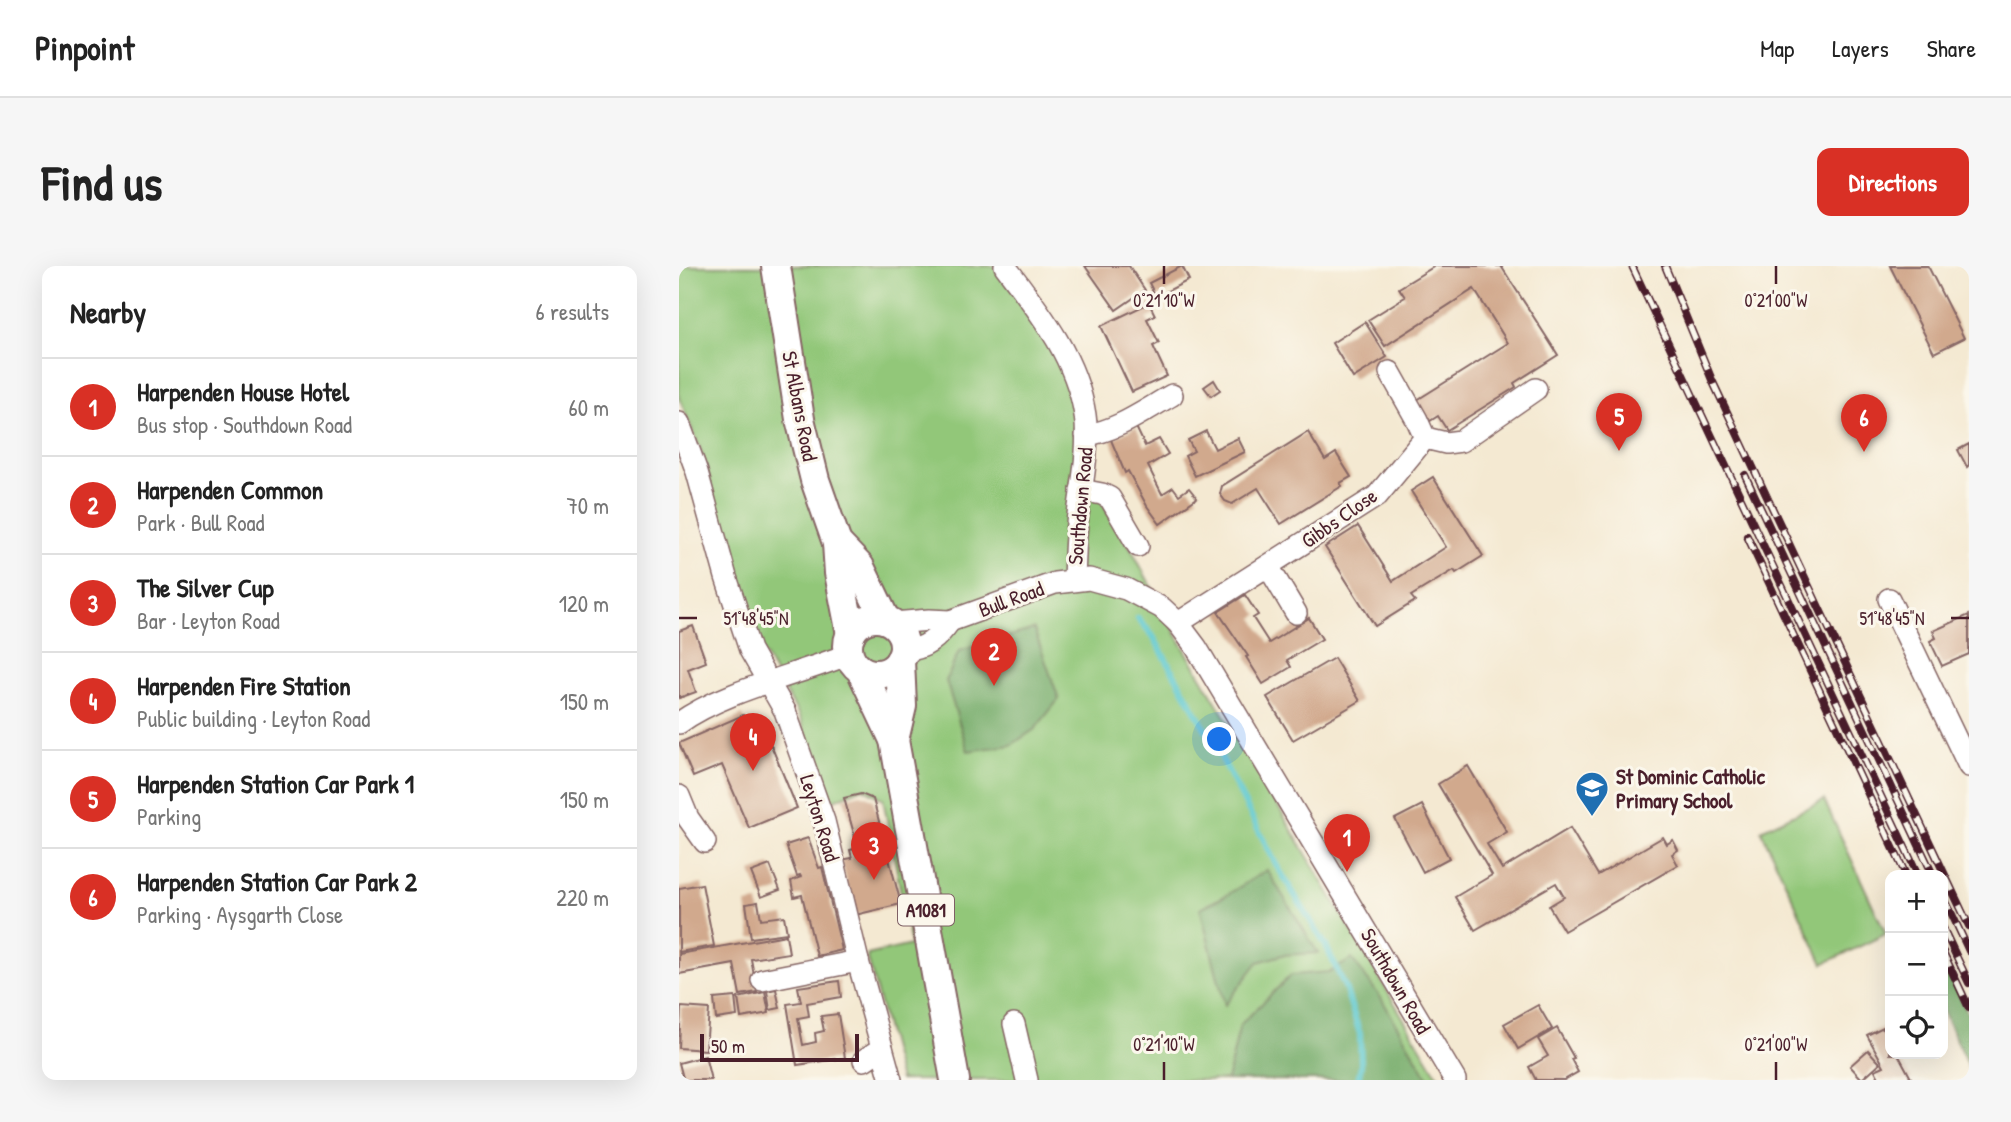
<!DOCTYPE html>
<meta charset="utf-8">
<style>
:root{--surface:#fff;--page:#f6f6f6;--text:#222;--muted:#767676;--line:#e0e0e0;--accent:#d93025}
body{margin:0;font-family:"Patrick Hand",sans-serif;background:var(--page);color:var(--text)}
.controls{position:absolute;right:21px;bottom:21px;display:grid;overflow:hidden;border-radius:14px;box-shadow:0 7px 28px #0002}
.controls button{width:63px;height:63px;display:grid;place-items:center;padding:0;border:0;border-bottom:2px solid var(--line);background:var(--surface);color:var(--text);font:35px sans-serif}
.scale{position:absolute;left:21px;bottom:18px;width:159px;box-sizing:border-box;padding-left:7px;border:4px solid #4a1f2b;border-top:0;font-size:19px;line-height:24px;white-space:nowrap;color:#4a1f2b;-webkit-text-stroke:5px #fbf7ec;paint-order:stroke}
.you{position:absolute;left:541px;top:474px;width:24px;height:24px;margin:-18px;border:5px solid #fff;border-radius:50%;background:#1a73e8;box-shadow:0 0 0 10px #1a73e833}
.badge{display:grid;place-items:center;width:46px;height:46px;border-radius:50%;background:var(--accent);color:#fff;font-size:23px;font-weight:700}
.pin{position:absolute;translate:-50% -58px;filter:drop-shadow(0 2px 4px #0008)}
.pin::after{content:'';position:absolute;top:37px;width:24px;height:21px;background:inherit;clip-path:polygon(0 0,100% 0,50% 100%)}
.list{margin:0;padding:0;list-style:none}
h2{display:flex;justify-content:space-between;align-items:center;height:91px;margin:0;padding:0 28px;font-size:30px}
h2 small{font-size:23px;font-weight:400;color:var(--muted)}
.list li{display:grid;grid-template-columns:46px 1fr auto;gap:21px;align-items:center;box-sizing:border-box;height:98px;padding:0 28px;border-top:2px solid var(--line)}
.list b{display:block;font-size:26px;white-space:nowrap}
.list p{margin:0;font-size:23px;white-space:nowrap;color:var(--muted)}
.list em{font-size:23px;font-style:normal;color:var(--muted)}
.icon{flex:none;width:38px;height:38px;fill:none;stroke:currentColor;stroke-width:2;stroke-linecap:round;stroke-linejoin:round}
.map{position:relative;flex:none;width:1290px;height:814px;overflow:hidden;border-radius:14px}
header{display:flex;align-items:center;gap:42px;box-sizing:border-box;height:98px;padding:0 35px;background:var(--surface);border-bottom:2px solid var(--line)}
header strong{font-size:33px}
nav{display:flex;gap:38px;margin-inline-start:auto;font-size:24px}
.intro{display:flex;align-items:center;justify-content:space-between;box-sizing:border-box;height:168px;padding:0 42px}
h1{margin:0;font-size:49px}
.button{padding:18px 32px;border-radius:14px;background:var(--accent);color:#fff;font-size:24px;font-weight:700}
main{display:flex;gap:42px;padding:0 42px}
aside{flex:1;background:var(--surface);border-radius:14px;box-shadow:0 7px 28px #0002}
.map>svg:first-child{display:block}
.green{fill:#92c779;stroke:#6e7352;stroke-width:2}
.forest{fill:#75ac69;stroke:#60664a;stroke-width:2}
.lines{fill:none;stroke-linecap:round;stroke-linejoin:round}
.stream{stroke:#5ac7ce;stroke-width:6}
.building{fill:#d1a98d}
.minor-casing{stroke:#866665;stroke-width:24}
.major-casing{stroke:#866665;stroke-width:32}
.minor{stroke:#fff;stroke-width:21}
.major{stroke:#fff;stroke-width:28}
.rail-casing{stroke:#4a1f2b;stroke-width:8}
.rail{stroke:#fbf7ec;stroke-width:5;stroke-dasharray:16;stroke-linecap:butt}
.ticks{fill:none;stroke:#4a1f2b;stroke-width:2.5}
.labels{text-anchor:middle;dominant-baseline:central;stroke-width:6;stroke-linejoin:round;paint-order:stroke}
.shield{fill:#fbf7ec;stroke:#7f6065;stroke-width:2}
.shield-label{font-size:19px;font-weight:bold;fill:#4a1f2b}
.street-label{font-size:21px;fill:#4a1f2b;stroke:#fbf7ec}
.poi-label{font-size:21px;font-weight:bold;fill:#4a1f2b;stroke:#fbf7ec;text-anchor:start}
.ticks-label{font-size:18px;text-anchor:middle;fill:#4a1f2b;stroke:#fbf7ec;stroke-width:6;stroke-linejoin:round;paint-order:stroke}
</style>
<header>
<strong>Pinpoint</strong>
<nav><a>Map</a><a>Layers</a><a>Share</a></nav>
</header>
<div class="intro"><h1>Find us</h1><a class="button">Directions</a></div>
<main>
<aside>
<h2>Nearby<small>6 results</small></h2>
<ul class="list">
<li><span class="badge">1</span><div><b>Harpenden House Hotel</b><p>Bus stop · Southdown Road</p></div><em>60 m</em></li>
<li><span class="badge">2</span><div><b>Harpenden Common</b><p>Park · Bull Road</p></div><em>70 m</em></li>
<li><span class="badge">3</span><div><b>The Silver Cup</b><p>Bar · Leyton Road</p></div><em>120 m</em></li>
<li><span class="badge">4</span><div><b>Harpenden Fire Station</b><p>Public building · Leyton Road</p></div><em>150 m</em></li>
<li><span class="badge">5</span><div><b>Harpenden Station Car Park 1</b><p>Parking</p></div><em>150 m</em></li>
<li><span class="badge">6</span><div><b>Harpenden Station Car Park 2</b><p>Parking · Aysgarth Close</p></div><em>220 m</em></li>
</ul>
</aside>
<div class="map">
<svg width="1290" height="814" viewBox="0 0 1290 814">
<rect width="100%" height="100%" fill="#fbf7ec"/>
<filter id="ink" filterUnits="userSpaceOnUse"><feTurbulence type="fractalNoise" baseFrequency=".0143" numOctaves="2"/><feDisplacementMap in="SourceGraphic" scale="14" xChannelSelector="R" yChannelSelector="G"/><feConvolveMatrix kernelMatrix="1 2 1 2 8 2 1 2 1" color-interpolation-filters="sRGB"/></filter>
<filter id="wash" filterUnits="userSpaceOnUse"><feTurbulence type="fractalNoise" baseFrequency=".00686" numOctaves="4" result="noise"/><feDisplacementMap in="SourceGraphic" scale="28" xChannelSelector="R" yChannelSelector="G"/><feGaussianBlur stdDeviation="1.57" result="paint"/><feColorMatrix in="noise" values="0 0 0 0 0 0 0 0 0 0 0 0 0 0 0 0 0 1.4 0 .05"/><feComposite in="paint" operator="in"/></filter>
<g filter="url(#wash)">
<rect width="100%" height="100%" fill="#f4e9d2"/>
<g class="green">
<path d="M0,0h316l51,68 21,40 25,102 14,33 26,41 45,86 263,444h-540l-33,-125 44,-10 -28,-146 -20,-11 -36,15 -26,-84 -38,-67 -39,-118 -23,-83 -22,-54z"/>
<path d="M1145,534l62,134 -63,30 -62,-134z"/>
</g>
<g class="forest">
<path d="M355,363l25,70 -24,30 -24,16 -43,6 -22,-70 13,-30z"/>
<path d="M588,604l51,83 -36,2 -24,7 -33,43 -25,-97 25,-12z"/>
<path d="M673,693l29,39 48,82h-202l13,-55 51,-50 39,-3z"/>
<path d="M1264,696l26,54v53l-26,-58z"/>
</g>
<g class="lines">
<path class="stream" d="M459,352l15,18 67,119 57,111 49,80 19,41 15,47 1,31 -3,15"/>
</g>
<g id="blocks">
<g class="building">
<path d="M406,0h44l16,24 -29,20z"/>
<path d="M503,0l7,14 -33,17 -7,-14z"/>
<path d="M756,0h66l57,89 -44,28 2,4 -69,43 -9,-14 -8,5 -13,-21 91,-57 -34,-54 -89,57 -17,-26 37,-23 -6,-9z"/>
<path d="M1211,0h38l36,72 -30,15z"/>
<path d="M470,37l6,12 -8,4 12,24 -6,3 14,30 -35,16 -31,-66z"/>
<path d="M686,56l22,35 -34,21 -21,-35z"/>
<path d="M535,114l6,10 -9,6 -7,-9z"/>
<path d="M457,161l9,19 14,-7 9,15 -20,12 14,28 11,-7 6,8 10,-7 8,10 -37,26 -13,-18 -19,-35 -3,2 -14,-33z"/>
<path d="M527,165l9,18 23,-11 7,14 -50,24 -10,-20 9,-5 -6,-11z"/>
<path d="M629,166l17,28 11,-7 15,24 -11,6 2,3 -61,38 -23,-36 -26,16 -7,-3 -5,-7 2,-8z"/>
<path d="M1290,178v21l-2,2 -9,-17z"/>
<path d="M754,211l50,79 -27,17 -2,-3 -43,26 4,5 -40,25 -50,-79 33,-21 35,55 53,-34 -35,-56z"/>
<path d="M566,329l13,20 -5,3 16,25 40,-25 13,21 -35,21 4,7 -28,17 -17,-27 2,-1 -30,-44z"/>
<path d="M1290,349v39l-27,12 -12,-25 6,-3 -3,-7z"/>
<path d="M14,360l13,36 -18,7 8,23 -17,6v-67z"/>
<path d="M655,392l26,43 -67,39 -26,-43z"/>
<path d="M64,449l15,36 13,-6 26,63 -48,20 -27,-63 -29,12 -14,-34z"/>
<path d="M789,500l39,66 -20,12 15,25 68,-41 28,47 65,-38 4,7 6,-4 5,10 -6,4 6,11 -114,66 -15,-25 15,-9 -8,-14 -81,47 -20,-33 37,-22 -54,-91z"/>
<path d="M182,528l12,5 28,105 -46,11 -14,-55 11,-2 -2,-8 8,-2 -14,-50z"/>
<path d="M743,539l27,53 -26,14 -28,-53z"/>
<path d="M129,572l11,30 3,-1 20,83 -25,6 -15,-61 -8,2 -3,-16 10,-4 -1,-2 -3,1 -11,-31z"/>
<path d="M91,599l10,25 -19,7 -10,-25z"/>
<path d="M23,618l12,62 -35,6v-64z"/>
<path d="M79,636l3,17 23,-3 3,17 -36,5 -5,-34z"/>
<path d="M107,669l3,18 -38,6 6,33 -17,3 -6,-31 -55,10v-20z"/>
<path d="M160,715l2,16 -34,6 2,13 -11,2 5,27 13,-3 -1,-9 9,-2 -3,-15 17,-2 7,44 -48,7 -10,-61 14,-2 -3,-15z"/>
<path d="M97,723l4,19 -10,2 -3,-19z"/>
<path d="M86,726l4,21 -28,5 -3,-20z"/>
<path d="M56,731l2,19 -21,3 -2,-20z"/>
<path d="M859,739l14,24 -34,20 -14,-25z"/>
<path d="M2,741l28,2 -3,41 -27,-2z"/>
<path d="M1204,761l7,13v14h8l14,26h-32l-5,-10 9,-4 -17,-31z"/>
<path d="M878,762l17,30 -3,1 7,13 -14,8h-28l-7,-13 19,-11 -10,-17z"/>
<path d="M1189,784l12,13 -18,16 -12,-13z"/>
<path d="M26,790l6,24h-32l4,-2 -4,-15z"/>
</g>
</g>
</g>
<g filter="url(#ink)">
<use href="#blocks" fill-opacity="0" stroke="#866665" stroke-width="2"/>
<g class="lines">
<defs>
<g id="minor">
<path d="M326,0c34,45 71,91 80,149 5,32 -3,68 -7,100 -3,22 -3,43 -4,64"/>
<path d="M0,157l18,49 29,105 24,73 35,61 39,110 34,140 33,119"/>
<path d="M407,169c31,-4 59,-25 86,-40"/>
<path d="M746,172l21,5 15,-2 75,-52"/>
<path d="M402,224l21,4 8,4 28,48"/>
<path d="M589,300l28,47"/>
<path d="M1210,333l80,167"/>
<path d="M215,357l35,-3 21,1 105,-38 34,-4 37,10 36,19 16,15 18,24 259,433"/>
<path d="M499,357l199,-127 48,-58 -8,-18 -27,-48"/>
<path d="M225,385c22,-2 33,-12 46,-30"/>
<path d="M0,457c44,-32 118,-48 170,-69"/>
<path d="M0,530l9,22 17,24"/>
<path d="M83,714l96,-19"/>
<path d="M335,758l13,56"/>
<path d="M185,794l18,-12"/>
</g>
<g id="major">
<path d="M97,0l24,153 15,61 22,63 2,30 12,61"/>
<path d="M158,277l23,24 25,52"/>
<circle cx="197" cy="380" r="28"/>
<path d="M182,404l33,70 61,340"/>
<path d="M215,474l8,-34 -2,-46"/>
</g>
</defs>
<use href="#minor" class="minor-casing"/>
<use href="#major" class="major-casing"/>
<use href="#minor" class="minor"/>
<use href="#major" class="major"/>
<defs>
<g id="rail">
<path d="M953,0l286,609"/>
<path d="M986,0l47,114 257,546"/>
<path d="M1066,209l188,400"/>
<path d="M1068,270l159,339"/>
<path d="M1264,629l26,56"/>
<path d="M1264,662l26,55"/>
<path d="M1264,686l26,56"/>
</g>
</defs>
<use href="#rail" class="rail-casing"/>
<use href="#rail" class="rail"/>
</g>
</g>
<path class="ticks" d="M485,0v18M1097,0v18M0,352h18M1272,352h18M485,796v18M1097,796v18"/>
<defs>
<symbol id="school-pin" viewBox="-11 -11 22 30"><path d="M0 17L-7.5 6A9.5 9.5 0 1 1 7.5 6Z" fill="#1f6fb2" stroke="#fbf7ec"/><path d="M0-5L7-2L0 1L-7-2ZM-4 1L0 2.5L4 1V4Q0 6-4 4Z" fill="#fff"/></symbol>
</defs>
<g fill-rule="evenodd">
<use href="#school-pin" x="894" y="503" width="38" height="52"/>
</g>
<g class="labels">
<rect class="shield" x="219" y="628.5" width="56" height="31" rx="5"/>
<g class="shield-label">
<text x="247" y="644">A1081</text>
</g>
<g class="street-label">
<text transform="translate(121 140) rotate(79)">St Albans Road</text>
<text transform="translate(401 240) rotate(-85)">Southdown Road</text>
<text transform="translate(660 252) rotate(-35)">Gibbs Close</text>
<text transform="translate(332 333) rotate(-20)">Bull Road</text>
<text transform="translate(141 552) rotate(73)">Leyton Road</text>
<text transform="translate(717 715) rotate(60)">Southdown Road</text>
</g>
<g class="poi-label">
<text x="937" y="510">St Dominic Catholic<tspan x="937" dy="24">Primary School</tspan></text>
</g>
</g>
<g class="ticks-label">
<text x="485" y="41">0°21'10"W</text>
<text x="1097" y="41">0°21'00"W</text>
<text x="77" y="359">51°48'45"N</text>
<text x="1213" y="359">51°48'45"N</text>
<text x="485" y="785">0°21'10"W</text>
<text x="1097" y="785">0°21'00"W</text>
</g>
</svg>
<div class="controls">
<button>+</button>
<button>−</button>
<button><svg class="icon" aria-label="locate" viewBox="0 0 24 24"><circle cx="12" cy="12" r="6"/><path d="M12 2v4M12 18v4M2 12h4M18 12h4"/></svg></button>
</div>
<div class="scale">50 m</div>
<div class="you"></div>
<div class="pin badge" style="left:668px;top:606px">1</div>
<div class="pin badge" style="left:315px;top:420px">2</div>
<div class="pin badge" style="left:195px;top:614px">3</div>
<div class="pin badge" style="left:74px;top:505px">4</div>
<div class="pin badge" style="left:940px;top:185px">5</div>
<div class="pin badge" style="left:1185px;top:186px">6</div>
</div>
</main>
